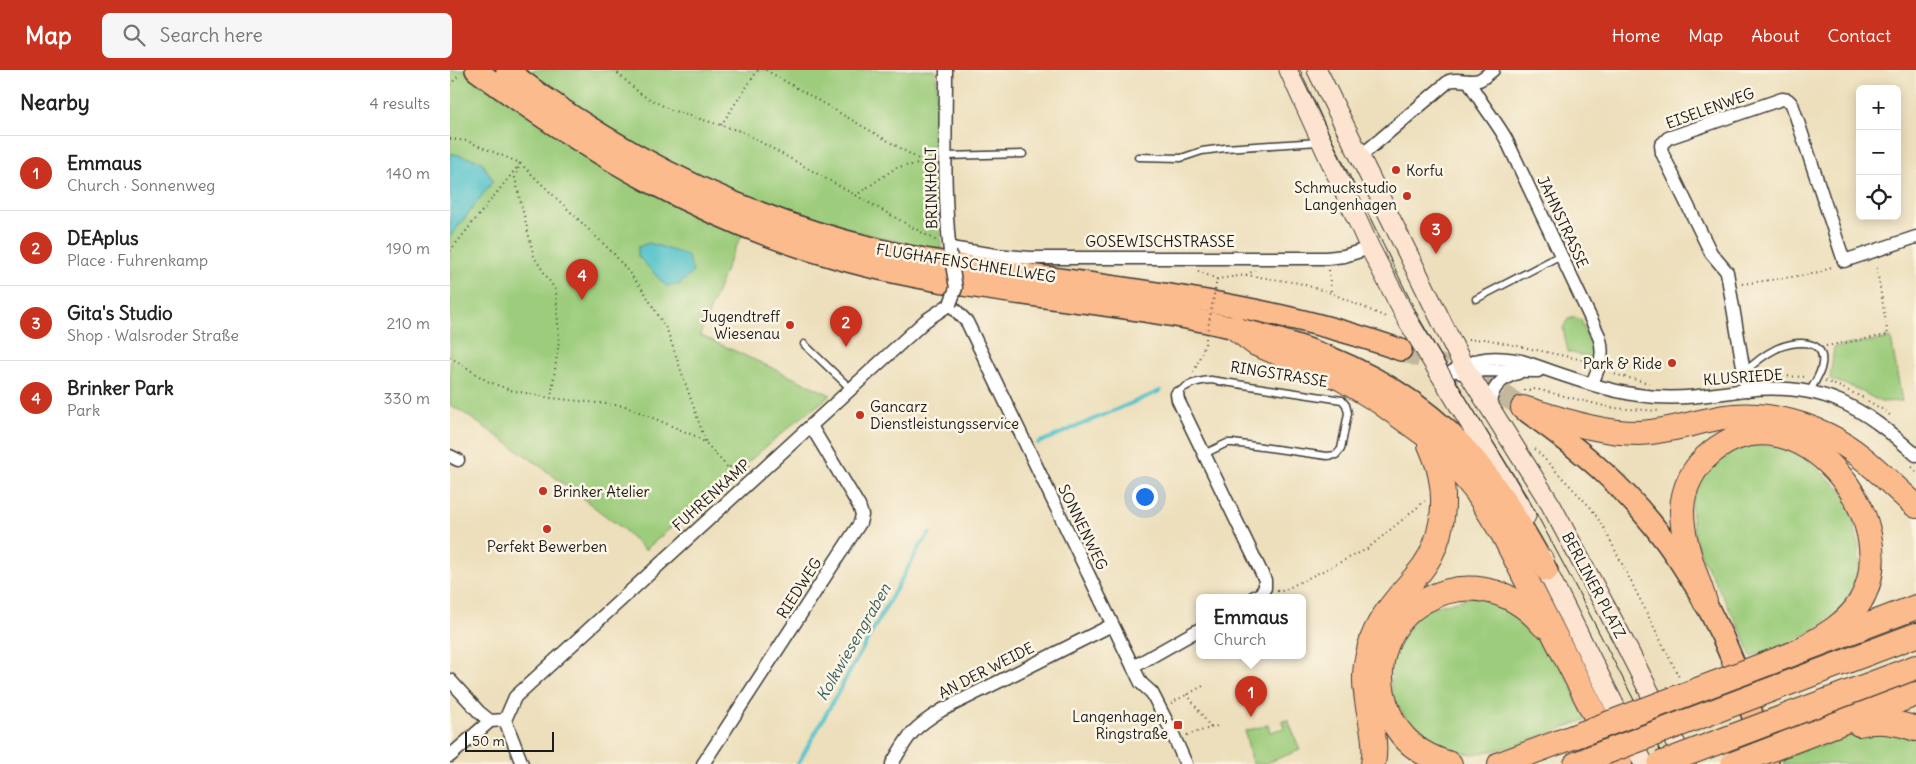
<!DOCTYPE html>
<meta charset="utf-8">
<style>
:root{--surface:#fff;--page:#f6f6f6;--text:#222;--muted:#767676;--line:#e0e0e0;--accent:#c8321e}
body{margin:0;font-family:Delius,sans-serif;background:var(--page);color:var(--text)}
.controls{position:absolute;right:15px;top:15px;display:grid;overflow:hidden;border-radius:8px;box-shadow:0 2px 12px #0003}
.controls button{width:45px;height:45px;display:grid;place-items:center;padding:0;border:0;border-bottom:1px solid var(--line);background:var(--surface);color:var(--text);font:25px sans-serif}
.scale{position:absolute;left:15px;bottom:12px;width:89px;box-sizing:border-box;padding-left:5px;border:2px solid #1c1c1c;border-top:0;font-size:14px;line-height:18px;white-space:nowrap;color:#1c1c1c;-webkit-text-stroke:4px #fcf5e5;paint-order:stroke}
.you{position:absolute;left:694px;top:426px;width:18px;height:18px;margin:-12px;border:4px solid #fff;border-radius:50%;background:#1a73e8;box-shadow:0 0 0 8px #1a73e833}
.badge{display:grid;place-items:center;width:32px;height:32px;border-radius:50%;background:var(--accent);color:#fff;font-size:16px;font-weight:700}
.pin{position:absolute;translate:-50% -41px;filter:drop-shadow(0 1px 2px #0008)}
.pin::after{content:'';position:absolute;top:26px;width:18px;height:15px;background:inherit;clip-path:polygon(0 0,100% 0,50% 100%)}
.popup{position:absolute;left:746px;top:524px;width:110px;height:65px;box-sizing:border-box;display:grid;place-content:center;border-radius:8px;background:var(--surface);filter:drop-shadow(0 1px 4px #0005);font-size:16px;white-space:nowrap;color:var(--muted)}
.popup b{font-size:19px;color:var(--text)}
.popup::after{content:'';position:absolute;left:50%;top:100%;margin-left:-10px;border:10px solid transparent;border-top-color:var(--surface)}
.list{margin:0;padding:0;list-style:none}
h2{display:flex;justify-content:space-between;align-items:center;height:65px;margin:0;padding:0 20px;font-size:21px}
h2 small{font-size:16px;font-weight:400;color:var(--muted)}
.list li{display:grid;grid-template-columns:32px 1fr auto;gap:15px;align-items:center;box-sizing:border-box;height:75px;padding:0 20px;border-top:1px solid var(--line)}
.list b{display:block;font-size:19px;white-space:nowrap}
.list p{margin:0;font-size:16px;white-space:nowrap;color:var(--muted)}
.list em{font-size:16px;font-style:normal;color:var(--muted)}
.icon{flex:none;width:28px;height:28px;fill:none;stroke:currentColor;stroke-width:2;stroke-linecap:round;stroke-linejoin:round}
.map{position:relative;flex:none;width:1466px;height:694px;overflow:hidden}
header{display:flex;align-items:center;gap:30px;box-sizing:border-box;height:70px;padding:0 25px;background:var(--accent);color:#fff}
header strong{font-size:24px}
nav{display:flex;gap:28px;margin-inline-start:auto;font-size:18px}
.search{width:350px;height:45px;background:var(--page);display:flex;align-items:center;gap:12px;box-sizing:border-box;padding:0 18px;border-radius:8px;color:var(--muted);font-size:19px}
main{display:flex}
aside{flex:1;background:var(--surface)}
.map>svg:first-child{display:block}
.green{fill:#9ccc7b;stroke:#5c744c}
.water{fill:#55c3cb;stroke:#387074}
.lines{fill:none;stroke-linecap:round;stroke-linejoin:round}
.stream{stroke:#55c3cb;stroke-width:4}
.trunk-tunnel{stroke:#c3b89c;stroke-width:21;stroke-dasharray:21 11;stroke-linecap:butt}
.service-casing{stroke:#3b3934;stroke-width:9}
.minor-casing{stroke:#3b3934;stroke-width:15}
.secondary-casing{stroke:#3b3934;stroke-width:21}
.trunk-casing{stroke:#3b3934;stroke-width:24}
.motorway-casing{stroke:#3b3934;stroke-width:26}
.path{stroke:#3b3934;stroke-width:2;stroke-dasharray:1 4;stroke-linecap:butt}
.service{stroke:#fff;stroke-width:6}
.minor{stroke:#fff;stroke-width:12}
.secondary{stroke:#fde4d1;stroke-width:19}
.trunk{stroke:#fbbb8c;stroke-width:21}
.motorway{stroke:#fbbb8c;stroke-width:24}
.tram{stroke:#1c1c1c;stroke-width:1}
.minor-bridge-casing{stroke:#3b3934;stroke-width:15;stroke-linecap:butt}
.motorway-bridge-casing{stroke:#3b3934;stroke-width:26;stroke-linecap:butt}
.path-bridge{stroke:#3b3934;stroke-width:2;stroke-dasharray:1 4;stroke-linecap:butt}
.minor-bridge{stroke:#fff;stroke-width:12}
.motorway-bridge{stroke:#fbbb8c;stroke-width:24}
.poi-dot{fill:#c8321e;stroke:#fcf5e5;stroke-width:2}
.labels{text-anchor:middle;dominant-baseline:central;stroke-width:5;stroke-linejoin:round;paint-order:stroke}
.street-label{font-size:15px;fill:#1c1c1c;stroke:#fcf5e5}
.poi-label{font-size:15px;fill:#1c1c1c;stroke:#fcf5e5;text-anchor:end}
.water-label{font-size:16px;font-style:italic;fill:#335f62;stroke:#fcf5e5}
</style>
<header>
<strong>Map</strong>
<div class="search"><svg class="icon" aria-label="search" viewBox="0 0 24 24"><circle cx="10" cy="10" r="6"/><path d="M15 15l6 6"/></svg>Search here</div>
<nav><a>Home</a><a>Map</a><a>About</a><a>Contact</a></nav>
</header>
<main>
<aside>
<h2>Nearby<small>4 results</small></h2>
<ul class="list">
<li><span class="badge">1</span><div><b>Emmaus</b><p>Church · Sonnenweg</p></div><em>140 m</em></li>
<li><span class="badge">2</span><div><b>DEAplus</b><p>Place · Fuhrenkamp</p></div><em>190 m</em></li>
<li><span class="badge">3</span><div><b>Gita's Studio</b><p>Shop · Walsroder Straße</p></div><em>210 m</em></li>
<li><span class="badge">4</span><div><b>Brinker Park</b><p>Park</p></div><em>330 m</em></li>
</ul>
</aside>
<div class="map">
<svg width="1466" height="694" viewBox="0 0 1466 694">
<rect width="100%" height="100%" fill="#fcf5e5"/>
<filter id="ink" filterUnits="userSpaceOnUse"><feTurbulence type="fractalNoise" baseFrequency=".02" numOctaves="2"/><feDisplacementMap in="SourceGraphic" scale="10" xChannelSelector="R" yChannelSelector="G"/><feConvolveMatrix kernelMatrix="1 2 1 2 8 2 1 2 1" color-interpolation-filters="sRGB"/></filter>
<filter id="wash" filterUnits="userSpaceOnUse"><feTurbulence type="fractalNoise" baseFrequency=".0096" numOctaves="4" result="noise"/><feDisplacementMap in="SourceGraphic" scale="20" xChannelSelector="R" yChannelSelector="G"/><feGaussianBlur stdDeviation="1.12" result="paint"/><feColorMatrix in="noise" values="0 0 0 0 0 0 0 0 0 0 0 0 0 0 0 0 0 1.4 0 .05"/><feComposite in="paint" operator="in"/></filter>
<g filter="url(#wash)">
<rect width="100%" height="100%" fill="#eddfbc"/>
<g class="green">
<path d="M0,0h486l5,181 -101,-23 -79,-27 -29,53 -32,81 131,60 -42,32 -144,123 -22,-21 -87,-66 -75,-52 -11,-5v-169l43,-56 -12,-20 -31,-8z"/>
<path d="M1125,247l6,3 13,33 -2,5 -24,-6 -5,-24 5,-9z"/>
<path d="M1441,268l11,63 -21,1 -26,-14 -25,-9 4,-32z"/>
<path d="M1284,376h59c13,12 26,24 40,37 4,4 10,8 14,13 5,7 7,27 9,37 19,75 -45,104 -105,124l-8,-22 -40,-76 -8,-20 -4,-31 8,-30z"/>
<path d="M1033,524l60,39 45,86 -74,27 -23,5 -18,3 -16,-2 -13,-2 -11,-6 -20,-15 -22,-34v-37l28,-47z"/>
<path d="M838,650l12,30 -36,14h-11l-3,-8 -5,-25 23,-6 2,7 14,-4 -2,-7z"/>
<path d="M1427,660l39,9v25h-132l-2,-6 31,-12 6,1 29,-12z"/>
</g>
<g class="water">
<path d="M0,83l31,8 12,20 -43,56z"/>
<path d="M199,173l38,12 6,17 -13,12 -14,2 -28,-30v-9z"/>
</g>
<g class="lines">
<g class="stream">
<path d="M588,373l122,-52"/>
<path d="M348,694l121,-216 11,-15"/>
</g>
</g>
</g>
<g filter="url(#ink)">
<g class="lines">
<g class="trunk-tunnel">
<path d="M951,280l45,17"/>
<path d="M1023,310l28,13 22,15"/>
</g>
<defs>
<g id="service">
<path d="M496,86l77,-2"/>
<path d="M688,87l43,1 21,-7 23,-3 94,-6"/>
<path d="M1026,229l85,-44"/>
<path d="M354,274l47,45"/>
<path d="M1295,302c9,-9 19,-17 31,-23 16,-8 50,-12 46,15 -1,10 -8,20 -13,28"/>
<path d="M727,324c9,-10 20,-13 34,-14l131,20 4,5 2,8 -7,36 -5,6 -9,1 -94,-13h-6l-23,11"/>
</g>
<g id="minor">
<path d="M496,0c0,60 -3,122 4,182"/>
<path d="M1019,11c10,21 26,38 37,58l93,197c6,18 1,30 -7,47"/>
<path d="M908,84l11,-5 80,-68c10,-3 19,2 30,-1 5,-2 10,-7 14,-10"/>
<path d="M500,178l46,7 34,3h297l17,-2 26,-8"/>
<path d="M1011,303l21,-3 56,1"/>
<path d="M991,308c31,-18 43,-24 80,-17 44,14 88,33 135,36 31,2 59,-3 90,-7 76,-8 116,16 170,65"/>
<path d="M1297,320l-20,-118 -16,-19 -49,-100 -1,-8 7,-7 114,-39 6,1 4,4 52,157 72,-24"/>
<path d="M727,324l1,6 87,180v8l-5,6 -7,4"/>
<path d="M1039,336c3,-18 11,-28 29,-33"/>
<path d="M0,386l8,4"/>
<path d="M683,597l67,-38"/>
<path d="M0,610l29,32 11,9 15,-1"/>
<path d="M55,650l10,-23 410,-376 25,-17 17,18 166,345 8,16 11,10 19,37 15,34"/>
<path d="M55,650l17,44"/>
<path d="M0,686l40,-35"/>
<path d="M253,694l157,-241 2,-8 -3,-9 -48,-80"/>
<path d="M442,694c17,-30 21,-36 50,-54l170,-85"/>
</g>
<g id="secondary">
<path d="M839,0l81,178 38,73 118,195"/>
<path d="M867,0l146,295 88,140 67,125 68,134"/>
<path d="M1093,488l4,13 97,193"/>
</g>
<g id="trunk">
<path d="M26,0c113,83 227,151 364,189 78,22 161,32 242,43 128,18 268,37 366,129 42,39 71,90 99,140"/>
<path d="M57,0c110,84 234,147 370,179 48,12 97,18 146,25 127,18 256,32 378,76"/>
<path d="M1079,343c25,18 49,36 72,57 59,53 105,123 134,196 13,32 22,65 33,98"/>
</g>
<g id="motorway">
<path d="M785,258l21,16 86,35 38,23 47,34 30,32 19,23 28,45 116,228"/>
<path d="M1073,338c38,11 75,25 115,25 29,-1 57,-11 86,-16 34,-5 72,3 103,18 34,16 61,47 89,71"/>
<path d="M1255,532c-10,-30 -23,-60 -23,-92 1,-23 12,-44 30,-58 85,-69 196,69 148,150 -14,24 -42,37 -65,51"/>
<path d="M1316,594l150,-57"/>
<path d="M1328,617l138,-52"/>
<path d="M1342,644l124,-47"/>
<path d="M1409,654c20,-5 38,-2 57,5"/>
<path d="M1353,667l113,-43"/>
<path d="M923,694c5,-25 -5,-47 -7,-72 -2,-12 -1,-25 2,-37 4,-24 17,-42 32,-60 8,-10 17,-19 24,-29 18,-25 23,-63 16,-92 -2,-10 -6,-20 -10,-29"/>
<path d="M1000,694c-28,-8 -50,-24 -61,-51 -41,-99 85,-171 154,-88"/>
<path d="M1050,694l81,-30"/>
<path d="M1126,694l17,-7"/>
</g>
</defs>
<use href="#service" class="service-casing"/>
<use href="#minor" class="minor-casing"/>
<use href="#secondary" class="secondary-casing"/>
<use href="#trunk" class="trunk-casing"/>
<use href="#motorway" class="motorway-casing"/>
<g class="path">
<path d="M164,0l28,25 29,15 72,22 194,109"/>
<path d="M316,0l158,92"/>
<path d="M0,15l10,-11"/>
<path d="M271,55l37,-55"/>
<path d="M0,69l17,2 53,22 94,91 29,36 24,40 39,113"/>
<path d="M70,93l-5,15 19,79 22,34 3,49 -8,58"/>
<path d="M405,126l42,-29 36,-5"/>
<path d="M0,181l69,-86"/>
<path d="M879,200l2,23"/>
<path d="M748,201l19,8 29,-4 9,-5"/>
<path d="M796,205l53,8 32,10 57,25"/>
<path d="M1292,214l77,-11 14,-7"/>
<path d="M1018,270l17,-1 103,22"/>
<path d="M1376,276l62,-11 -12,-71"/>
<path d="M0,287l37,24 23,9 41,8 74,8 70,30 11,7 22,25"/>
<path d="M744,302l11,-28"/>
<path d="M1160,303l39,10"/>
<path d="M1308,305l50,2"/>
<path d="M1375,311l13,5 26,12"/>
<path d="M1074,320l12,-1 76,19 49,3"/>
<path d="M1418,331l19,11 5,6"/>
<path d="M1085,379l56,59 13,20 75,149"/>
<path d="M1462,397l4,4"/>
<path d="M276,416c-5,-16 7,-28 23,-20"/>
<path d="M827,521l3,1 87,-43 58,-48"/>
<path d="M737,624l24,34"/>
<path d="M721,633l34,-18"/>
<path d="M737,665l30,-9"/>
</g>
<use href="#service" class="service"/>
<use href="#minor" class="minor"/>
<use href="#secondary" class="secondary"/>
<use href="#trunk" class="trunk"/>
<use href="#motorway" class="motorway"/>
<path class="tram" d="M848,0l121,248 33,57 77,125 44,82 94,182"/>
<defs>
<path id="minor-bridge" d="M500,182l6,36 -6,16"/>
<g id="motorway-bridge">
<path d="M1131,664l185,-70"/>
<path d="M1143,687l185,-70"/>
<path d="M1210,694l132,-50"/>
<path d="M1283,694l70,-27"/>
</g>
</defs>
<use href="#minor-bridge" class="minor-bridge-casing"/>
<use href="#motorway-bridge" class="motorway-bridge-casing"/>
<path class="path-bridge" d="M755,274l12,-65"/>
<use href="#minor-bridge" class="minor-bridge"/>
<use href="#motorway-bridge" class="motorway-bridge"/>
</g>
</g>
<g class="poi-dot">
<circle cx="946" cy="100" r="5"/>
<circle cx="957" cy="126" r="5"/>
<circle cx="340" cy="255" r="5"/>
<circle cx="1222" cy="293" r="5"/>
<circle cx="410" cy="345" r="5"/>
<circle cx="93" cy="421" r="5"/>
<circle cx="97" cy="459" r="5"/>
<rect x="723" y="650" width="10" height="10" rx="2.5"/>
</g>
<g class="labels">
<g class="street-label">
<text transform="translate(1260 38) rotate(-20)">EISELENWEG</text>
<text transform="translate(481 118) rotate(-91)">BRINKHOLT</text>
<text transform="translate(1113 152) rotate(65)">JAHNSTRASSE</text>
<text x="710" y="171">GOSEWISCHSTRASSE</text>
<text transform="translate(516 193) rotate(9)">FLUGHAFENSCHNELLWEG</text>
<text transform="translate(829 304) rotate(9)">RINGSTRASSE</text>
<text transform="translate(1293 307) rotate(-4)">KLUSRIEDE</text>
<text transform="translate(261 425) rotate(-42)">FUHRENKAMP</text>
<text transform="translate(633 457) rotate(64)">SONNENWEG</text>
<text transform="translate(1144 515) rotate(62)">BERLINER PLATZ</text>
<text transform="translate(349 518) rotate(-57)">RIEDWEG</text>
<text transform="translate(536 600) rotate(-27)">AN DER WEIDE</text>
</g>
<g class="poi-label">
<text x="956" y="100" text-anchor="start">Korfu</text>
<text x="947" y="117">Schmuckstudio<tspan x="947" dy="17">Langenhagen</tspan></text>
<text x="330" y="246">Jugendtreff<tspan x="330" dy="17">Wiesenau</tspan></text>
<text x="1212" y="293">Park &amp; Ride</text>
<text x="420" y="336" text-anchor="start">Gancarz<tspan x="420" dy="17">Dienstleistungsservice</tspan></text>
<text x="103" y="421" text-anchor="start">Brinker Atelier</text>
<text x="97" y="476" text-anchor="middle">Perfekt Bewerben</text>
<text x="718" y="646">Langenhagen,<tspan x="718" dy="17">Ringstraße</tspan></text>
</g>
<g class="water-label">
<text transform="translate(403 572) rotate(-60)">Kolkwiesengraben</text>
</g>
</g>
</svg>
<div class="controls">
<button>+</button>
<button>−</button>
<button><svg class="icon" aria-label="locate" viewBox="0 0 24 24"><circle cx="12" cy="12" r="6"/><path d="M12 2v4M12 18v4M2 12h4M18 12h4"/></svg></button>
</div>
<div class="scale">50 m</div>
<div class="you"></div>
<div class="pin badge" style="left:801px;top:647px">1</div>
<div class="popup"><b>Emmaus</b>Church</div>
<div class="pin badge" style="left:396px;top:277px">2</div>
<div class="pin badge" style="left:986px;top:184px">3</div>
<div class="pin badge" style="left:132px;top:230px">4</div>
</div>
</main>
